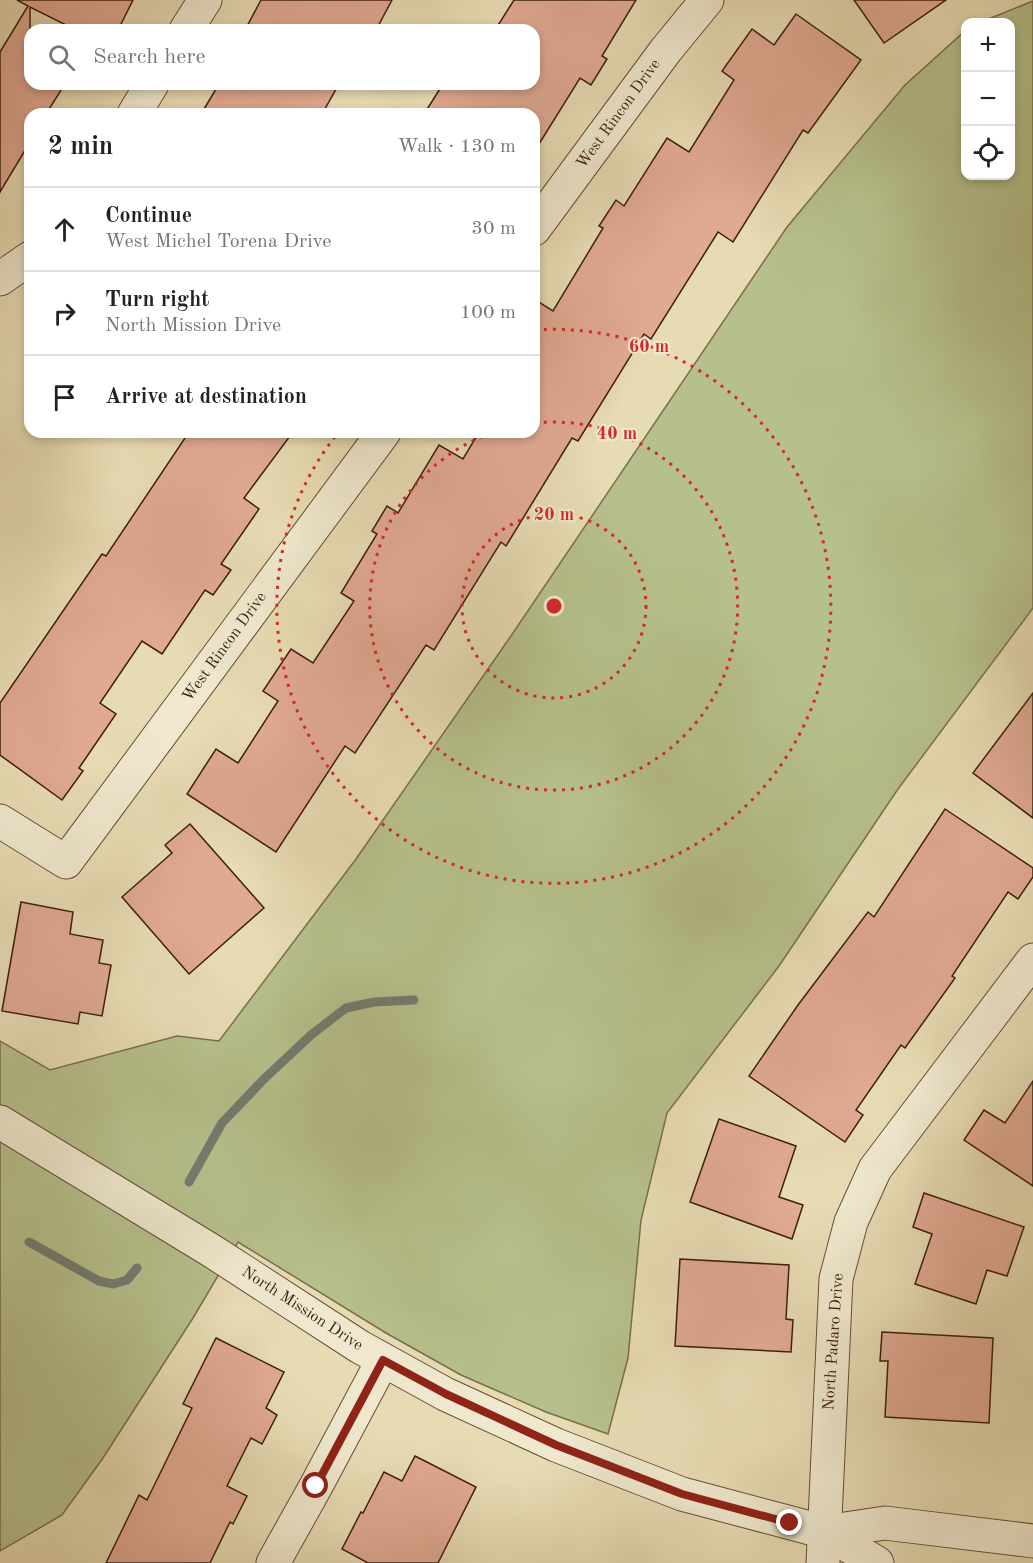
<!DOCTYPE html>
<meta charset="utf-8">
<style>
:root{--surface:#fff;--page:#f2f2f2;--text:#222;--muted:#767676;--line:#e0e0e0}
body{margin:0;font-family:"Old Standard TT",serif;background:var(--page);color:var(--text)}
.controls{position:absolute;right:18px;top:18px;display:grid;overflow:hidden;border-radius:12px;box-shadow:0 3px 9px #0003}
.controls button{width:54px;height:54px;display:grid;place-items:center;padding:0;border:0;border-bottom:2px solid var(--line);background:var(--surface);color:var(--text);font:30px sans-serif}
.stop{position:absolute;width:18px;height:18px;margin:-14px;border:4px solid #8f2418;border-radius:50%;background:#fff}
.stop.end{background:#8f2418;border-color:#fff;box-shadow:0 2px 6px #0008}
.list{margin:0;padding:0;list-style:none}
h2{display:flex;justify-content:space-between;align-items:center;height:78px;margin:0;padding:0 24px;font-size:26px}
h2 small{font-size:20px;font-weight:400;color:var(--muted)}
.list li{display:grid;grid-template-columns:39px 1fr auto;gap:18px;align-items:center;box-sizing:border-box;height:84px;padding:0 24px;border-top:2px solid var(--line)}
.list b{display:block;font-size:22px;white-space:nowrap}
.list p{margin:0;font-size:20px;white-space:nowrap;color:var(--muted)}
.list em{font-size:20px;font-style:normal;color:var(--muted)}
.icon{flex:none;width:33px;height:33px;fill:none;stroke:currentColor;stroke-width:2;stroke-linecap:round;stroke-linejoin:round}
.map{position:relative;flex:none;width:1033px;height:1563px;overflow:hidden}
.search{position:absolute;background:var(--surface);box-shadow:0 3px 9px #0003;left:24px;top:24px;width:516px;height:66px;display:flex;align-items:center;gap:15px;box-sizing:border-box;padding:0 21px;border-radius:18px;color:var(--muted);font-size:22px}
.panel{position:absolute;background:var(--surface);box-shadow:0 3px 9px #0003;left:24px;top:108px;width:516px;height:330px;border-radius:18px}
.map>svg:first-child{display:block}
.green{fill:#b6c08c;stroke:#7a6e4e;stroke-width:1.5}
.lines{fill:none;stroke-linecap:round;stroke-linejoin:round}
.stream{stroke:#737c70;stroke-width:9}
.building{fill:#e0a992;stroke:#3d1d0f;stroke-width:1.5}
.minor-casing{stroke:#684c38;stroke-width:35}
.minor{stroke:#efe8ce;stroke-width:33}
.route{stroke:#8f2418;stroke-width:8}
.ring{fill:none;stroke:#d62828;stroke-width:3;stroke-dasharray:3 6}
.labels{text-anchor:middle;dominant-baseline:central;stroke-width:4.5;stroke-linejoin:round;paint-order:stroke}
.street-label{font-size:16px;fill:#3d1d0f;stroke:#efe8ce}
.centre{fill:#d62828;stroke:#efe8ce;stroke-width:3}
.ring-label{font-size:18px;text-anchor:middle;font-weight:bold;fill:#d62828;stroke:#efe8ce;stroke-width:4.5;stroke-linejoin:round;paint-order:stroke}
</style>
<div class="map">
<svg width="1033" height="1563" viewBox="0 0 1033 1563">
<rect width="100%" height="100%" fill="#e7dbb3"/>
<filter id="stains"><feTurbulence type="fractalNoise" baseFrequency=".00333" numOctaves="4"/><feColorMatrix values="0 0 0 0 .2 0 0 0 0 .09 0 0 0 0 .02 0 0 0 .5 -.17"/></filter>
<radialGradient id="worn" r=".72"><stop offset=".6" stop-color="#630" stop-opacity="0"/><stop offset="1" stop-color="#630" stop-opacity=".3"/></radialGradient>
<path class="green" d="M1033,1v607l-135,181 -119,177 -112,147 -26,107 -13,138 -20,76 -62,-22 -85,-37 -75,-42 -148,-91 -45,76 -90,140 -41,57 -62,36v-510l50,29 127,-34 42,5 137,-182 157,-226 274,-406 118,-142 60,-54 1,145h44v-154h-29z"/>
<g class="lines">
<g class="stream">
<path d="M189,1182l33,-59 42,-44 47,-44 35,-27 28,-6 40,-2"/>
<path d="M29,1242l70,39 14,3 14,-4 10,-12"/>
</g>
</g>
<g class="building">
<path d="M17,0h116l-15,30h-42l-46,-23v77h35l-19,30h-16v28l-30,50v-140l28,-46z"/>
<path d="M261,0h131l-16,30h-131z"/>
<path d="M514,0h122l-34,56 5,3 -16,26 -11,-7 -46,74v-38h-110l19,-30h91v-54h-39z"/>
<path d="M854,0h92l-62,43z"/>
<path d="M796,14l65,46 -53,73 -5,-3 -70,112 -15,-10 -67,107 -7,-5 -66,107 -6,-3 -66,108 -5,-4 -67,108 -8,-5 -71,108 -10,-7 -69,106 -89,-58 29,-45 22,14 40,-62 -15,-10 28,-42 22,14 41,-62 -13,-8 36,-59 -5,-3 15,-25 11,7 41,-68 24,14 16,-27h55v-133l19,12 50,-83 -4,-2 17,-26 8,6 43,-68 22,14 45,-72 -12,-9 30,-42 22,16z"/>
<path d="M219,84h120l-17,30h-121z"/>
<path d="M189,432h104l-49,66 15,11 -38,55 10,6 -18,25 -8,-5 -43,64 -20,-13 -42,62 16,11 -37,54 4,3 -21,29 -62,-45v-52l102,-149 4,2z"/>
<path d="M1033,693v125l-60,-45z"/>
<path d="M945,809l88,59v9l-15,22 -10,-7 -56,84 3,2 -50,70 -4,-3 -45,65 7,5 -18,27 -96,-66 49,-71 70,-93 6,5z"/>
<path d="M190,824l74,84 -75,66 -67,-77 50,-44 -7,-8z"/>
<path d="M21,902l52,10 -3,22 33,6 -4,23 12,2 -9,51 -22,-4 -2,12 -76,-13z"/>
<path d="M1033,1081v105l-69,-46 20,-30 21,13z"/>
<path d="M719,1119l77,27 -17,51 24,8 -11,34 -102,-37z"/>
<path d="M924,1193l100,34 -17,49 -20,-6 -11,34 -61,-20 17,-50 -19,-7z"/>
<path d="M680,1259l109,6 -3,54 7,1 -2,32 -116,-6z"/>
<path d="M882,1332l111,6 -4,85 -104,-6 3,-56h-8z"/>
<path d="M216,1338l68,34 -18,36 11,7 -15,29 -11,-6 -24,48 20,10 -14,28 -3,-2 -20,41h-104l33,-68 8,5 45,-92 -9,-4z"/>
<path d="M415,1456l61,31 -38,76h-70l-26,-14 19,-37 2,1 21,-41 18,9z"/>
</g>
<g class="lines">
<defs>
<g id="minor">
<path d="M186,30l19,-30"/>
<path d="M134,114l18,-30"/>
<path d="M534,229l132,-179 41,-50"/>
<path d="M0,279l30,-21"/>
<path d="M0,821l66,41 318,-430"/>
<path d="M0,1122l212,129 148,96 85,47 111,51 126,49 143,38 52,31"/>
<path d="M825,1532l60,-9 148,18"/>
<path d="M273,1563l43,-77 67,-126"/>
<path d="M823,1563l13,-284 15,-57 24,-53 158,-209"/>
</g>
</defs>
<use href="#minor" class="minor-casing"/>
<use href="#minor" class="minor"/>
</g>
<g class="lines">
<path class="route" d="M316,1486l67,-126 63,34 110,51 126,49 108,29"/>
</g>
<g class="ring">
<circle cx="554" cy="606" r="92"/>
<path d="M535 423A184 184 0 1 1 494 432"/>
<path d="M535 330A277 277 0 1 1 337 434"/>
</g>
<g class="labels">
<g class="street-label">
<text transform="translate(619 114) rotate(-54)">West Rincon Drive</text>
<text transform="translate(225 647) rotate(-54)">West Rincon Drive</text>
<text transform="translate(302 1309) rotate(33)">North Mission Drive</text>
<text transform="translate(834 1342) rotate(-86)">North Padaro Drive</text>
</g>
</g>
<circle cx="554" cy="606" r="9" class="centre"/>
<g class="ring-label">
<text x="649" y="352">60 m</text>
<text x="617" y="439">40 m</text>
<text x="554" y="520">20 m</text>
</g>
<rect width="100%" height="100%" filter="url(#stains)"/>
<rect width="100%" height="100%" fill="url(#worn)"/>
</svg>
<div class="controls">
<button>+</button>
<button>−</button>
<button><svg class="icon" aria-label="locate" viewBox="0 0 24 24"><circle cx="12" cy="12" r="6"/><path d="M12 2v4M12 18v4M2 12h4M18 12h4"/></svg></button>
</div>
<div class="stop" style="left:316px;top:1486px"></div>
<div class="stop end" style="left:790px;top:1523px"></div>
<div class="search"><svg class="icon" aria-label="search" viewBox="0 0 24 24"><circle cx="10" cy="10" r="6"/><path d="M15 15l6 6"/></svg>Search here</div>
<section class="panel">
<h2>2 min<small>Walk · 130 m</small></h2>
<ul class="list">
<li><svg class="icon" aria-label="ahead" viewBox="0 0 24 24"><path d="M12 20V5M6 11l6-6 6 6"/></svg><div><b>Continue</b><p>West Michel Torena Drive</p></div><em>30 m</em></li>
<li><svg class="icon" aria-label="right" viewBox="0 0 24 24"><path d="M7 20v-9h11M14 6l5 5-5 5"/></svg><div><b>Turn right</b><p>North Mission Drive</p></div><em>100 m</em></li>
<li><svg class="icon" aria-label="arrive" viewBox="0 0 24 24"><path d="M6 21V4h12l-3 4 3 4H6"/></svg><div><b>Arrive at destination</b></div></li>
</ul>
</section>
</div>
